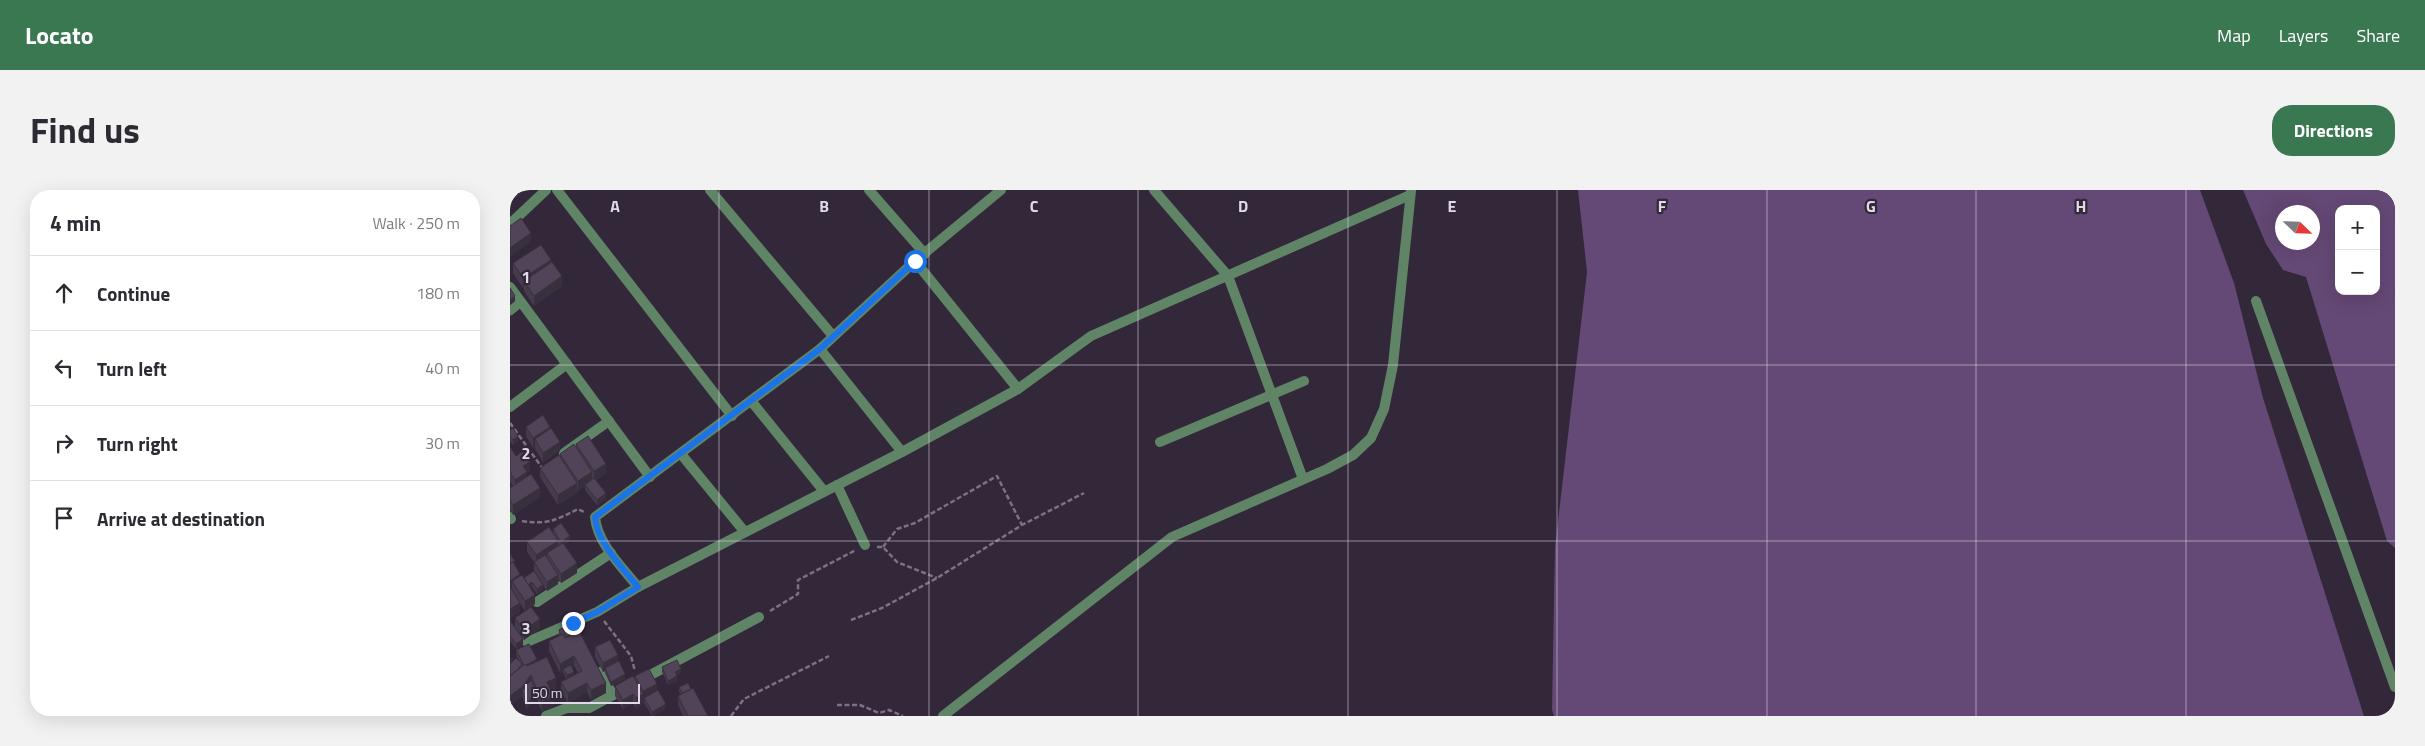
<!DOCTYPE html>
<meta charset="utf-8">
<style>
:root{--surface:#fff;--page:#f2f2f3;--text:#2b2b33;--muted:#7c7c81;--line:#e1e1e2;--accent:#3a7851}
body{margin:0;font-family:"Titillium Web",sans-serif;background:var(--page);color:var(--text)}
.controls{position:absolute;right:15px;top:15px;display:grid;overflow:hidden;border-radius:10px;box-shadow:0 5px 20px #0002}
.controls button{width:45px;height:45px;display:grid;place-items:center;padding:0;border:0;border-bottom:1px solid var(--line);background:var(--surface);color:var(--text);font:25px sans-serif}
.compass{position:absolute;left:1765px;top:15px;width:45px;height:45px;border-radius:50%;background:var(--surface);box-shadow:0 5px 20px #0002;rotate:113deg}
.scale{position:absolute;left:15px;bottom:12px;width:115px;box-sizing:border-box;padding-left:5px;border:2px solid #e1dae6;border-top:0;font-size:14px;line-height:18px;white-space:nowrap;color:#e1dae6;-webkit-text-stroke:4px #33273a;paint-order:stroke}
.stop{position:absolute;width:15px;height:15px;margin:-11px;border:4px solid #1a73e8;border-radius:50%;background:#fff}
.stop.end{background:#1a73e8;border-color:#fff;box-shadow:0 1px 5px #0008}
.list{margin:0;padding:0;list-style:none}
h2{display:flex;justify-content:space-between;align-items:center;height:65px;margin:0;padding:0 20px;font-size:21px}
h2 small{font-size:16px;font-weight:400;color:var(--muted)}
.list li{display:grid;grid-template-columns:32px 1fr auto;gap:15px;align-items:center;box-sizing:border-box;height:75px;padding:0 20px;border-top:1px solid var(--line)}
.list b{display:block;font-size:19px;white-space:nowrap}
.list em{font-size:16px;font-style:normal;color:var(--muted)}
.icon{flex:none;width:28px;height:28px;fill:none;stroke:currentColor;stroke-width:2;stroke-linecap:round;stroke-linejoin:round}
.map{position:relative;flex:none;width:1885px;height:526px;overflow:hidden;border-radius:20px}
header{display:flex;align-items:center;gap:30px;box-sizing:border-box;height:70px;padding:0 25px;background:var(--accent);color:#fff}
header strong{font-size:24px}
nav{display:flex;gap:28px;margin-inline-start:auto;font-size:18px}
.intro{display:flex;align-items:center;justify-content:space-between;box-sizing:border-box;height:120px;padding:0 30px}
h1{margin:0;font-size:35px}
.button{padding:12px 22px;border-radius:20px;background:var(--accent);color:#fff;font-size:18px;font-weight:700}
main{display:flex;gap:30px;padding:0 30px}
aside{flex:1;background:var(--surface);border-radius:20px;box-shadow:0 5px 20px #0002}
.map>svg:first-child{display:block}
.green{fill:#644875;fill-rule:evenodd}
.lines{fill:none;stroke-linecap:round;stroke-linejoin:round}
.path{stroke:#7c7282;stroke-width:2.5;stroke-dasharray:5 2.5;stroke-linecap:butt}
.service{stroke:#5f8566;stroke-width:9}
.minor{stroke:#5f8566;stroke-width:10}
.wall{fill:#463a4d;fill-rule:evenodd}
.shaded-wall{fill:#39303e}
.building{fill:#514459;stroke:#39303e}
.route{stroke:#1a73e8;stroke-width:6}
.grid{fill:none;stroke:#e1dae6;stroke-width:1;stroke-opacity:0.55}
.grid-label{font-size:16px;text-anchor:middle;font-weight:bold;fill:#e1dae6;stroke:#33273a;stroke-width:4.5;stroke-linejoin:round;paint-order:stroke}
</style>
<header>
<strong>Locato</strong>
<nav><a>Map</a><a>Layers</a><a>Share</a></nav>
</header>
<div class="intro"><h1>Find us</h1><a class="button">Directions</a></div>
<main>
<aside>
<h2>4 min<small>Walk · 250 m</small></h2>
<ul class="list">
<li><svg class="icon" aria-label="ahead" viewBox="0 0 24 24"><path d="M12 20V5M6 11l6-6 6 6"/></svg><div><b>Continue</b></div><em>180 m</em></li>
<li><svg class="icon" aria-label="left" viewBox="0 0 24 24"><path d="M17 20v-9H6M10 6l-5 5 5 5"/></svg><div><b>Turn left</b></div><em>40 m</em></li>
<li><svg class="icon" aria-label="right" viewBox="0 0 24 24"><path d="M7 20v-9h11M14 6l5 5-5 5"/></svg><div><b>Turn right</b></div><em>30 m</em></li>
<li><svg class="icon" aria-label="arrive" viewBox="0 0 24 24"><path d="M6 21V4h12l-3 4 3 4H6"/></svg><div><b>Arrive at destination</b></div></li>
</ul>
</aside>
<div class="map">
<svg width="1885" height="526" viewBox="0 0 1885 526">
<rect width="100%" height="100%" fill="#33273a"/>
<g class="green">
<path d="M1068,0h622l34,93 29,115 101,318h-810l-2,-6 3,-163 32,-275z"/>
<path d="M1733,0h152v358l-8,-7 -81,-264 -23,-7 -17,-26zM1829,19h37v82h-37zM1772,22h30v30h-30z"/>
</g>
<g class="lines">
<g class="path">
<path d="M0,233l33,46"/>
<path d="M12,331c25,4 34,-1 56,-12l6,3"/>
<path d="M367,357h6l14,15 40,16"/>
<path d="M373,357l14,-18 18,-6 82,-47 25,49"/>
<path d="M260,421l28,-17v-14l58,-30"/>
<path d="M341,430l31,-12 55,-30 85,-53 62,-32"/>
<path d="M94,431l27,35 4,15"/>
<path d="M327,515h23l19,8 10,-3 14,6"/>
<path d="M221,526l13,-17 85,-43"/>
</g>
<path class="service" d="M0,121l11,-9"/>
<g class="minor">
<path d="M47,0l175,226"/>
<path d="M200,0l123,146"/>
<path d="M359,0l56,64"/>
<path d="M644,0l74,86 75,203"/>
<path d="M0,34l36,-34"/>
<path d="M405,71l103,128"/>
<path d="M0,97l140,190"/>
<path d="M1746,111l139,386"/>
<path d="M310,159l82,103"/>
<path d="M242,212l71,88"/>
<path d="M0,217l57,-43"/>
<path d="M650,252l144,-61"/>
<path d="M54,263l45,-32"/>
<path d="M171,264l63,77"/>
<path d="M327,295l28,60"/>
<path d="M0,327l1,2"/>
<path d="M128,397c-16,-20 -41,-44 -43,-70l225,-168 95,-88 86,-71"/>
<path d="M27,412l74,-49"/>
<path d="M17,452l70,-30 41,-25 264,-135 116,-63 73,-53 319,-141"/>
<path d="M90,482l13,23"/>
<path d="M131,490l118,-63"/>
<path d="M36,526l21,-8h22l37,-20"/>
<path d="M433,526l229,-179 155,-68 26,-14 18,-17 13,-29 9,-44 18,-174"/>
</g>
</g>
<g class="wall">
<path d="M0,0h14l-7,7z"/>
<path d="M3,73h38l11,23 -28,20 -10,-15v-4l-1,1 -10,-15z"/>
<path d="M16,237l24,2 10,22 -17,11 -8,-13v-2l-2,1 -7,-12z"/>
<path d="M0,240l8,11 -5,4 -3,-4z"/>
<path d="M66,254l30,29 -10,7 10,18 -9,7 -12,-15v-4l-7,5 -1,-1v3l-19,12 -18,-28v-9l20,-12v-2l16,-7z"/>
<path d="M0,257l6,9 14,15 -3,2v4l13,20 -27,18 -3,-5v-22l3,-2 -3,-5z"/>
<path d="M43,339l17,12 -6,3 13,29 -16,10 -3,-4v5l-11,7 -13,-19 9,18 -6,4 -5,-7 -1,1 4,16 -4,3 9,21 -16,12 -9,-12v-10l10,-7 -5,-8v9l-9,6v4l12,22 -7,5 -6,-8v-87l10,22 4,2 10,-7v-9l-7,-10v-10l26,-10z"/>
<path d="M49,440l47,62 -15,8 -4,-8 -19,11 -7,-11v-10l6,-2 -4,-7v-1l-3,1 -11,-22v-10l10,-5zM64,476l4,7 -4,2 -2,-8z"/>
<path d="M85,457l23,15 7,17 -14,7 -6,-13v-2l-2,1 -8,-15z"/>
<path d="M6,460l21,12 19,26 -5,2 3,16 -12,6 -6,-15 -9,12 -5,-13 -12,10v-42l3,-3h6l-3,-6z"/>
<path d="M152,477l19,6 -4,2v6l-9,4 -6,-13z"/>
<path d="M125,486l22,15 9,18 -13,7h-1l-8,-13v-3h-1v4l-7,4 -3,-5 -10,6 -8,-13v-10l20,-6z"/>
<path d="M169,497l12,2 17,27h-25l-5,-11v-9l3,-2 -2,-2z"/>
</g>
<g class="shaded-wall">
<path d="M7,0h7l-7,7z"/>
<path d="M21,43v9l-21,15v-9z"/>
<path d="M41,70v9l-27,12v6l-1,1v-10z"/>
<path d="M52,86v10l-28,20v-10z"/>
<path d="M5,106v5l-5,4v-5z"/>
<path d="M40,237v10l-15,2v8l-2,1v-10z"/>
<path d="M8,246v5l-5,4v-5z"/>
<path d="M50,252v9l-17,11v-9z"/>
<path d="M20,272v9l-3,2v9l-12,7v-9l8,-14z"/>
<path d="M96,274v9l-12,8v-10z"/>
<path d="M82,282v9l-7,4v1l-7,5v-10z"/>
<path d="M67,293v10l-19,12v-10z"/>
<path d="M30,298v9l-27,18v-10z"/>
<path d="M96,303v5l-9,7v-5z"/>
<path d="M60,346v5l-9,6v-5z"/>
<path d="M48,351v9l-11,3v4l-11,8v-10z"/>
<path d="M67,373v10l-16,10v-9z"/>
<path d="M10,384v10l-8,-3v8l-2,2v-10z"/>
<path d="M48,385v9l-11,7v-9z"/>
<path d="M22,392v5l-5,3v-5z"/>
<path d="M33,395v5l-6,4v-5z"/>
<path d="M25,405v9l-10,7v-10z"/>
<path d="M10,413v9l-9,6 -1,6v-15z"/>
<path d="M30,429v9l-16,12v-10z"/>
<path d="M13,449v5l-7,5v-5z"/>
<path d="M108,465v10l-13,3v3l-2,1v-9z"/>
<path d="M64,466v10l-9,5 -2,-2v3l-3,1v-9z"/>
<path d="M3,467v5l-3,2v-5z"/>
<path d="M27,469v5l-13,7v-5z"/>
<path d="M171,479v4l-6,3v-4z"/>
<path d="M64,482v4l-7,4v-5z"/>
<path d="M115,484v5l-14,7v-4z"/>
<path d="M21,485v10l-9,6v5l-12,10v-10z"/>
<path d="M167,486v5l-9,4v-4z"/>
<path d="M46,488v10l-9,3v-9z"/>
<path d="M77,493v9l-19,11v-10z"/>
<path d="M96,493v9l-15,8v-10z"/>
<path d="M147,494v9l-13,5v2h-1v-9z"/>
<path d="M26,502v5l-9,12v-5z"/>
<path d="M123,504v9l-10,6v-9z"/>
<path d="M133,504v10l-7,4v-10z"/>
<path d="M44,507v9l-12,6v-10z"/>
<path d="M156,514v5l-14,7v-4z"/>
</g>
<g class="building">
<path d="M11,28l10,15 -21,15v-22z"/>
<path d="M31,55l10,15 -28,18 -10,-15z"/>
<path d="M42,72l10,14 -28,20 -10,-15z"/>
<path d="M0,98l5,8 -5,4z"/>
<path d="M33,225l7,12 -17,11 -7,-11z"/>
<path d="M3,238l5,8 -5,4 -3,-4v-6z"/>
<path d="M41,238l9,14 -17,11 -8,-14z"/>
<path d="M78,246l18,28 -12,7 -18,-27z"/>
<path d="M64,254l18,28 -14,9 -18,-27z"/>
<path d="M0,257l6,9 7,-5 7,11 -7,4 4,6 -12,8 -5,-8z"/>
<path d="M49,265l18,28 -19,12 -18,-27z"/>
<path d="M21,284l9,14 -27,17 -3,-5v-12z"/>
<path d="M84,288l12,15 -9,7 -12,-15z"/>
<path d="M51,333l9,13 -9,6 -8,-13z"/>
<path d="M39,337l9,14 -22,14 -9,-13z"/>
<path d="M53,353l14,20 -16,11 -14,-21z"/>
<path d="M0,364l5,7 -5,3z"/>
<path d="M35,365l13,20 -11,7 -13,-20z"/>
<path d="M3,372l7,12 -10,7v-17z"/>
<path d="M24,381l9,14 -6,4 -5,-7 -4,3 -4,-7z"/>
<path d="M12,385l13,20 -10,6 -13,-20z"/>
<path d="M0,397l10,16 -10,6z"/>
<path d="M21,417l9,12 -16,11 -9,-12z"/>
<path d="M1,432l12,17 -7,5 -6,-8v-13z"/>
<path d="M64,432l4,9 -13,7 -2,-4 -2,1 -2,-5z"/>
<path d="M69,441l27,52 -15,7 -4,-7 -19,10 -7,-11 21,-11 -8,-15 -14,8 -11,-23 14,-7 2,4z"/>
<path d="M100,450l8,15 -15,8 -8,-16z"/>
<path d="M19,454l8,15 -11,6 -1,-1 -1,1 -8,-15z"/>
<path d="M37,467l9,21 -9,4 7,15 -12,5 -11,-27 -9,12 -12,9v-20l15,-12 2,2z"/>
<path d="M6,468l6,6 -4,5 -7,6 -1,-1v-10z"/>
<path d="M167,470l4,9 -6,3 2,4 -9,5 -6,-14z"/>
<path d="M109,471l6,13 -14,8 -6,-14z"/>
<path d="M61,475l3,7 -7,3 -4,-6z"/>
<path d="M139,479l8,15 -14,7 -8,-15z"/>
<path d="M123,486l10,18 -7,4 -3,-4 -10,6 -8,-14z"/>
<path d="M21,490l5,12 -9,12 -5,-13z"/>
<path d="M178,493l3,6 -9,4 -3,-6z"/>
<path d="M183,498l15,28h-20l-10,-20z"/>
<path d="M148,500l8,14 -14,8 -8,-14z"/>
</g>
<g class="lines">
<path class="route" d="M63,433l24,-11 41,-25c-16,-20 -41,-44 -43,-70l225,-168 95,-88"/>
</g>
<path class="grid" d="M209,0v526M419,0v526M628,0v526M838,0v526M1047,0v526M1257,0v526M1466,0v526M1676,0v526M0,175h1885M0,351h1885"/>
<g class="grid-label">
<text x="105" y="22">A</text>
<text x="314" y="22">B</text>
<text x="524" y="22">C</text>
<text x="733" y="22">D</text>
<text x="942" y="22">E</text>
<text x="1152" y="22">F</text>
<text x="1361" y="22">G</text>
<text x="1571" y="22">H</text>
<text x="16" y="93">1</text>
<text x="16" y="269">2</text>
<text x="16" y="444">3</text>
</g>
</svg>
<div class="controls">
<button>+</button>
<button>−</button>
</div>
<svg class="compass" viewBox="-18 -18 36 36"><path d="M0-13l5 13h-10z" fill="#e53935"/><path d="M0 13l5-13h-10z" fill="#7c7c81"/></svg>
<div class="scale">50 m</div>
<div class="stop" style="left:405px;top:71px"></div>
<div class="stop end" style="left:63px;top:433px"></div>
</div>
</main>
